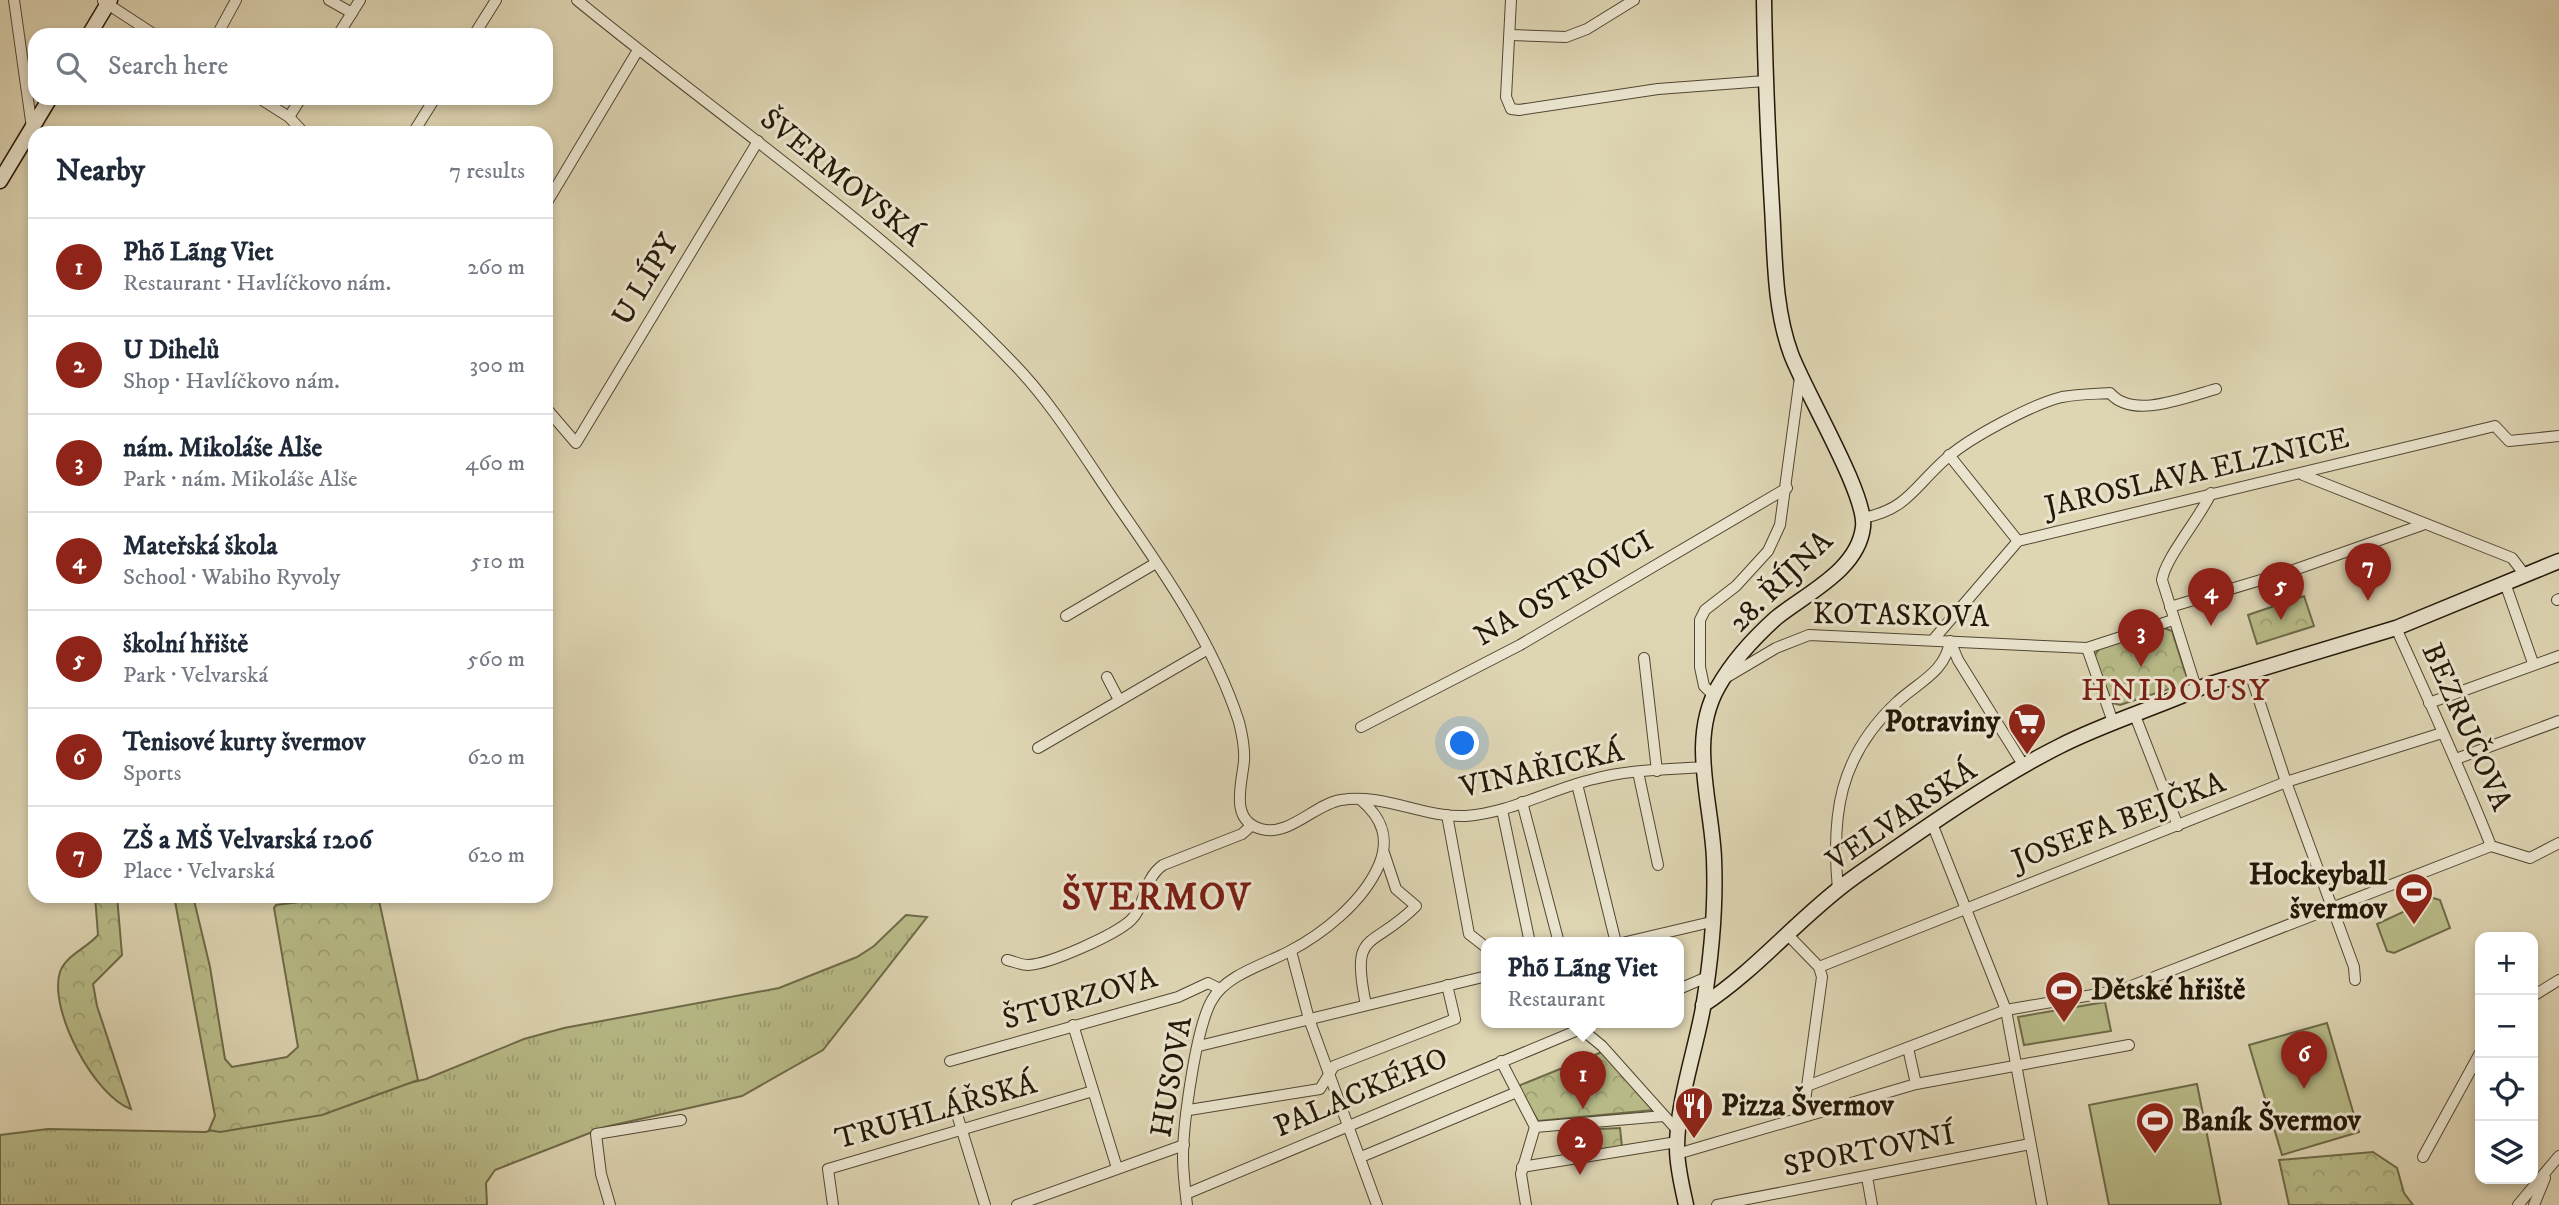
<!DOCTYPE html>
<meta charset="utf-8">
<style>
:root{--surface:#fff;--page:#f2f2f3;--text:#1f2937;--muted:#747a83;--line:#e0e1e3;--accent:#8f2418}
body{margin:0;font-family:"IM FELL DW Pica",serif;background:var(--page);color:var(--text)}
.controls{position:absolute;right:21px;bottom:21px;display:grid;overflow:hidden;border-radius:14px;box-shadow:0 4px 10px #0003}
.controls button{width:63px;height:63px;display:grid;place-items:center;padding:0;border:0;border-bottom:2px solid var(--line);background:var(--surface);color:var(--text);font:35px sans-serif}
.you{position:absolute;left:1463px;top:744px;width:24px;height:24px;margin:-18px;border:5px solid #fff;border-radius:50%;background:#1a73e8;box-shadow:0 0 0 10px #1a73e833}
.badge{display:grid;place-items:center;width:46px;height:46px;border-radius:50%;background:var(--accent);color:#fff;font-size:23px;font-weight:700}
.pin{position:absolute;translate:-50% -58px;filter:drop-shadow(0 2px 4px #0008)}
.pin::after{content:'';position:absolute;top:37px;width:24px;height:21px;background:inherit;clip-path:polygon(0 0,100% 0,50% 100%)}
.popup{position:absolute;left:1481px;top:937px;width:203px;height:91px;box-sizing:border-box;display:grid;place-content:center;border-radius:14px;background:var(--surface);filter:drop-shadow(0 2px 5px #0005);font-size:23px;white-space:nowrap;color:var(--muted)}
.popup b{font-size:26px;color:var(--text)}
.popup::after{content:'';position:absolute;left:50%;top:100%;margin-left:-14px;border:14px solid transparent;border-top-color:var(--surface)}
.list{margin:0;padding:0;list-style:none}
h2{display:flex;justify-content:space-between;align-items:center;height:91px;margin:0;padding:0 28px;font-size:30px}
h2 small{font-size:23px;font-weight:400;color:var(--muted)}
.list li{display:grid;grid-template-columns:46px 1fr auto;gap:21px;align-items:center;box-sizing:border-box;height:98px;padding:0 28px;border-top:2px solid var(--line)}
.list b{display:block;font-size:26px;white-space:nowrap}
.list p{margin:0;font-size:23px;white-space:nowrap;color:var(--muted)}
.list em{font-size:23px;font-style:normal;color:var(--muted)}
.icon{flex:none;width:38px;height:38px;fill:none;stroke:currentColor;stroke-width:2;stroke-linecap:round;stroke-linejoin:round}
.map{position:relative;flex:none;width:2559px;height:1205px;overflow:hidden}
.search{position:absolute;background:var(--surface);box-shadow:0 4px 10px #0003;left:28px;top:28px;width:525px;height:77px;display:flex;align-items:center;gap:18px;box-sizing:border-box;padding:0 24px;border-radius:21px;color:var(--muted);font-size:26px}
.panel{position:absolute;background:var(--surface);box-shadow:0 4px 10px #0003;left:28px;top:126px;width:525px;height:777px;border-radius:21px}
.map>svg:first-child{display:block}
.grass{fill:url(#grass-tufts);stroke:#6e6a48;stroke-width:2}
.forest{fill:url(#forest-crowns);stroke:#6e6a48;stroke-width:2}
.pitch{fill:#b8bb88;stroke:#6e6a48;stroke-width:2}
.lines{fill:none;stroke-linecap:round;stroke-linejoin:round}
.street-casing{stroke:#524732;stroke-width:12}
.secondary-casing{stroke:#241807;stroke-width:17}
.street{stroke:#eae4ce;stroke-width:10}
.secondary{stroke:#eae4ce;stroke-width:14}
.labels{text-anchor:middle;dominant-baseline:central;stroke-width:6;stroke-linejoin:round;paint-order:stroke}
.street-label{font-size:30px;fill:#241807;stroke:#eae4ce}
.poi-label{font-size:30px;font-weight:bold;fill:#241807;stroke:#eae4ce;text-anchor:start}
.neighbourhood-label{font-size:32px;letter-spacing:2px;fill:#7a1f14;stroke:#eae4ce}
.district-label{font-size:37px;font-weight:bold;letter-spacing:2px;fill:#7a1f14;stroke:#eae4ce}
</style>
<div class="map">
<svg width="2559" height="1205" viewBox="0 0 2559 1205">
<defs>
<pattern id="grass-tufts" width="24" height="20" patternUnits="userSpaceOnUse" patternTransform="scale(1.75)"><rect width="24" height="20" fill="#b8bb88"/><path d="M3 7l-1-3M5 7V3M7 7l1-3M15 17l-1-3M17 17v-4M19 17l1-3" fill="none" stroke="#9ea074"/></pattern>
<pattern id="forest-crowns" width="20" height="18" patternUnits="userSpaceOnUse" patternTransform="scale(1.75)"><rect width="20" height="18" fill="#b8bb88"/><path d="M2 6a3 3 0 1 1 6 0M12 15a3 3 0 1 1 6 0" fill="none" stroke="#9ea074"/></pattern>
</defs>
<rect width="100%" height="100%" fill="#ded5b3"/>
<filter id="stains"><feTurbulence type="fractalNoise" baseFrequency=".00286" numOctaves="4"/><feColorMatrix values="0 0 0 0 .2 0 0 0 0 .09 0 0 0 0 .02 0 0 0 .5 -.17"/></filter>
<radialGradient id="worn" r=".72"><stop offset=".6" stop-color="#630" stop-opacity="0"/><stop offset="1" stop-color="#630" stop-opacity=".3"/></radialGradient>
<path class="grass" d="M906,915l21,2 -104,133 -81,46 -137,31 -110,43 -9,13 1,22h-487v-70l48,-6 157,3 221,-53 98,-40 40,-11 215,-40 78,-31 17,-11z"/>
<g class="forest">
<path d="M2304,596l10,30 -57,18 -9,-29z"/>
<path d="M2164,628l8,3 15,47 -6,7 -61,20 -8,-2 -18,-47 6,-8z"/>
<path d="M95,896h22l5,59 -29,29 4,22 34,103c-37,-13 -83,-100 -71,-137 6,-17 27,-24 38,-37z"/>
<path d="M174,896h19l17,71 15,92 7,8 55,-10 11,-10 -24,-139 2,-3 71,-9h31l40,184 -96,35 -102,17 -11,-2 6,-14z"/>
<path d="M1602,1052l52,58 -116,11 -20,-35z"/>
<path d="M1620,1128l2,19 -40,6 -3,-23z"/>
<path d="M2373,1152l24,16 7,25 9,12h-124l-10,-45z"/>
</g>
<g class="pitch">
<path d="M2433,898l7,2 10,28 -56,25 -7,-2 -10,-27z"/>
<path d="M2105,1002l6,29 -87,14 -6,-28z"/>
<path d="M2327,1023l32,109 -77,23 -33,-110z"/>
<path d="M2197,1084l24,121h-112l-20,-100z"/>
</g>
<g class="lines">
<defs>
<g id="street">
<path d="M14,0l18,128"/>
<path d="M329,0l23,13"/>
<path d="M577,0c146,120 305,226 436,363 42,43 73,97 107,146 46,66 94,136 119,213 3,12 6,26 5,39 -2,23 -15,59 17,68 28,8 54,-25 80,-29 43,-7 83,18 125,16 44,-3 85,-27 128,-37 36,-10 73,-9 110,-12"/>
<path d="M1511,0l-5,97 5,12 8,1 139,-21 107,-8"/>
<path d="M103,1l52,34"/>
<path d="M217,35l19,-35"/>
<path d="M338,35l22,-35"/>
<path d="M474,35l22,-35"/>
<path d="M1510,35l56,2 21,-8 47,-29"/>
<path d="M259,98l30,19 15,16"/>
<path d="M289,117l12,-19"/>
<path d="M413,133l22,-35"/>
<path d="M546,204l92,-154"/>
<path d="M546,408l30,35 182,-302"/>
<path d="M1949,455l69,86"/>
<path d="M2303,475l209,83 13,17"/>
<path d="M1863,518c46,-9 52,-33 85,-61 23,-20 85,-53 114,-60 15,-3 32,-3 48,-4 23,27 76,4 106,-4"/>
<path d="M2505,583l28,80"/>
<path d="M2557,600l2,-1"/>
<path d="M2170,607l121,-36 131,-46"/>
<path d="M1066,616l90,-53"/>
<path d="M2396,628c33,73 66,144 95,218"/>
<path d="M1933,640l85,-99 477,-115 14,15 50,-5"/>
<path d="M1951,643l7,17 66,106"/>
<path d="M2087,648l26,74"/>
<path d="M1644,658l13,113"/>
<path d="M2250,673l36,109 68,185 1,13"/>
<path d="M1107,677l12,23"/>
<path d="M1727,677l49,-29 33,-13 278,13 86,-28"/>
<path d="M2197,691l-35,-111c3,-22 38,-62 49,-87"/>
<path d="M1714,696l-10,-10 -4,-19v-47l5,-10 31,-24 32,-35 12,-26 20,-148"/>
<path d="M2429,703l130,-47"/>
<path d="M2134,713l44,113"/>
<path d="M1361,727l159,-82 267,-157"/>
<path d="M1038,748l170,-99"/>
<path d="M2456,759l103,-38"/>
<path d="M1638,772l20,93"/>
<path d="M1577,784l39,159"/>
<path d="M1522,802l37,141"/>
<path d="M1502,810l28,133"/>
<path d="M1447,815l22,119 18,14"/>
<path d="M1933,826l73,184 36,195"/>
<path d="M2491,846l39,12 29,-15"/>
<path d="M1838,890c-7,-75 1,-133 58,-187 22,-21 49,-30 54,-62"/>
<path d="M1788,935l31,32 3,10 -19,139"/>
<path d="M1622,943l89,-21"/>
<path d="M1291,951l18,68 68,186"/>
<path d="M1007,960c6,1 14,5 21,5 22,-1 87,-30 103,-45 15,-14 11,-40 32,-55l79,-31 10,-9"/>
<path d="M1819,967l467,-185 156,-49"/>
<path d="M1679,989l28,-12"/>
<path d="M2533,996l26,-16"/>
<path d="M1366,1005c-16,-77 5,-54 50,-99l-20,-17 -12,-36"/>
<path d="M1574,1023l28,23 76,85"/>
<path d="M1073,1025l44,143"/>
<path d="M1199,1046l288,-70"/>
<path d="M1908,1048l8,36"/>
<path d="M950,1061l228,-64 30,-14 12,6"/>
<path d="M1501,1061l34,66 -14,47 5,31"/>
<path d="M1807,1086l199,-76 115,-20 370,-144"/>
<path d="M955,1108l30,97"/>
<path d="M1189,1110l131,-21 14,-23 121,-47 -8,-34"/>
<path d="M1535,1127l129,-11"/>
<path d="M1677,1154l239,-70 213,-39"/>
<path d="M1361,1157l156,-65"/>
<path d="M2423,1157l57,-104"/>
<path d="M1522,1167l155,-25"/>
<path d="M1867,1177l5,28"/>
<path d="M1186,1194l409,-171"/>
<path d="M610,1205l-9,-31 -5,-40 85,-14"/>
<path d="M833,1205l-5,-36 265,-78"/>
<path d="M1017,1205l167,-60"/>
<path d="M1187,1205c-2,-16 -4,-32 -4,-48 0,-33 13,-130 29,-157 14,-25 51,-35 76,-48 35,-18 75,-50 91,-87 11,-27 3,-47 -18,-65"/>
<path d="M1717,1205l313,-61"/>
<path d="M2518,1205l41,-49"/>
<path d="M2534,1205l11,-27"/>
</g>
<g id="secondary">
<path d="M89,35l21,-35"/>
<path d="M0,181l50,-83"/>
<path d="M1703,1005c55,-36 97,-89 150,-127 63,-44 139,-98 207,-132 47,-24 99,-39 147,-61l189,-57 163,-67"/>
<path d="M1686,1205c-4,-19 -9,-38 -9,-57 0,-45 18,-96 26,-140 8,-48 13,-101 11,-149 -2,-56 -26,-119 4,-172 14,-25 37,-50 58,-69 31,-25 82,-48 87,-91 4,-32 -58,-135 -72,-173 -17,-46 -16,-98 -19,-147 -4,-69 -7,-138 -8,-207"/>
</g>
</defs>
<use href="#street" class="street-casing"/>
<use href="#secondary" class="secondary-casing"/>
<use href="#street" class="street"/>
<use href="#secondary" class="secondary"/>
</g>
<defs>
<symbol id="supermarket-pin" viewBox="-11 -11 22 30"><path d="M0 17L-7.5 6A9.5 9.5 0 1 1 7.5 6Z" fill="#8f2418" stroke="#eae4ce"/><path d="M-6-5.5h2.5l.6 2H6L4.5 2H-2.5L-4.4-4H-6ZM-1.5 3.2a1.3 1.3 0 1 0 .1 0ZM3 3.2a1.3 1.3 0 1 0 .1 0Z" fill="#fff"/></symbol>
<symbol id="stadium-pin" viewBox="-11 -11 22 30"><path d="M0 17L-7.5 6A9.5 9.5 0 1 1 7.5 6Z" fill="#8f2418" stroke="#eae4ce"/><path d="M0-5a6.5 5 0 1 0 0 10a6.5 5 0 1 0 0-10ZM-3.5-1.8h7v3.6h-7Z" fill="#fff"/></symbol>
<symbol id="restaurant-pin" viewBox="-11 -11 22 30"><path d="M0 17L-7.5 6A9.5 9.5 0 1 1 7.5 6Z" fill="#8f2418" stroke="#eae4ce"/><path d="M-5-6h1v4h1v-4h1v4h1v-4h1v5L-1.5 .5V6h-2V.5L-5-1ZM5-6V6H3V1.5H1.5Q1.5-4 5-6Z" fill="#fff"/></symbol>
</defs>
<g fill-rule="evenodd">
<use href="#supermarket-pin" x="2005" y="700" width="44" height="60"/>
<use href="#stadium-pin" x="2392" y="870" width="44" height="60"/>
<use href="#stadium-pin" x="2042" y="968" width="44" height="60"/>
<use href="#restaurant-pin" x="1672" y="1084" width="44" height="60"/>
<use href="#stadium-pin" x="2133" y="1099" width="44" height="60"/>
</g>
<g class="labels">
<g class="street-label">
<text transform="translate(841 178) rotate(39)">ŠVERMOVSKÁ</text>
<text transform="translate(646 280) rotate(-59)">U LÍPY</text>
<text transform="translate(2197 473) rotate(-13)">JAROSLAVA ELZNICE</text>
<text transform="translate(1781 582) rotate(-44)">28. ŘÍJNA</text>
<text transform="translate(1564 589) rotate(-30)">NA OSTROVCI</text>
<text transform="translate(1901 616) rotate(1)">KOTASKOVA</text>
<text transform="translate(2466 727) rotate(66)">BEZRUČOVA</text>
<text transform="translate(1542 770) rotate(-13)">VINAŘICKÁ</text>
<text transform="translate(1902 816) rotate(-34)">VELVARSKÁ</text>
<text transform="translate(2119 822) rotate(-21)">JOSEFA BEJČKA</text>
<text transform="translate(1080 999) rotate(-16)">ŠTURZOVA</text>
<text transform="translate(1172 1077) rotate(-80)">HUSOVA</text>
<text transform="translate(1361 1093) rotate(-23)">PALACKÉHO</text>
<text transform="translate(936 1112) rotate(-16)">TRUHLÁŘSKÁ</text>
<text transform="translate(1869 1151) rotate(-11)">SPORTOVNÍ</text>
</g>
<g class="poi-label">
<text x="2000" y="722" text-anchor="end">Potraviny</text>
<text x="2387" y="875" text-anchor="end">Hockeyball<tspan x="2387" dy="34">švermov</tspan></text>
<text x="2091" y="990">Dětské hřiště</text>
<text x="1721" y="1106">Pizza Švermov</text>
<text x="2182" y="1121">Baník Švermov</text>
</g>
<g class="neighbourhood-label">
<text x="2176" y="691">HNIDOUSY</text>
</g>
<g class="district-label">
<text x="1157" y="898">ŠVERMOV</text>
</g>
</g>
<rect width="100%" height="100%" filter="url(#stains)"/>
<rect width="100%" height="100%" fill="url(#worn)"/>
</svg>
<div class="controls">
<button>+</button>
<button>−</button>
<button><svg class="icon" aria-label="locate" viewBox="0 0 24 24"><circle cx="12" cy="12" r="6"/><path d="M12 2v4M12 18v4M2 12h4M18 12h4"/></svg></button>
<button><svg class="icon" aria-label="layers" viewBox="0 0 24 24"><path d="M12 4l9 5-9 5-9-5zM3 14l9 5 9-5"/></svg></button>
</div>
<div class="you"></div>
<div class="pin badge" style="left:1583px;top:1109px">1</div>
<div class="popup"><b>Phõ Lãng Viet</b>Restaurant</div>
<div class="pin badge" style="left:1580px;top:1175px">2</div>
<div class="pin badge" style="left:2141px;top:667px">3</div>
<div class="pin badge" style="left:2211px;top:626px">4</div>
<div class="pin badge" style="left:2281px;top:620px">5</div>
<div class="pin badge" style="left:2304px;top:1089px">6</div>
<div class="pin badge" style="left:2368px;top:601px">7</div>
<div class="search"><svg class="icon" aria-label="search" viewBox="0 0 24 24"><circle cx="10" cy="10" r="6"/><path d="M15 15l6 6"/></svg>Search here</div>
<section class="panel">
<h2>Nearby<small>7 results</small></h2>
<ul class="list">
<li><span class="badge">1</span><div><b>Phõ Lãng Viet</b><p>Restaurant · Havlíčkovo nám.</p></div><em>260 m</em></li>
<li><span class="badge">2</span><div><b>U Dihelů</b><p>Shop · Havlíčkovo nám.</p></div><em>300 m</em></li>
<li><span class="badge">3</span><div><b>nám. Mikoláše Alše</b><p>Park · nám. Mikoláše Alše</p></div><em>460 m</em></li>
<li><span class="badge">4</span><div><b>Mateřská škola</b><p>School · Wabiho Ryvoly</p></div><em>510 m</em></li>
<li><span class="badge">5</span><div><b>školní hřiště</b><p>Park · Velvarská</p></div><em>560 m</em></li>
<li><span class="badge">6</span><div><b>Tenisové kurty švermov</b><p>Sports</p></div><em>620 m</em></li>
<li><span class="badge">7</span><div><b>ZŠ a MŠ Velvarská 1206</b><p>Place · Velvarská</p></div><em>620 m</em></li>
</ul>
</section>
</div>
